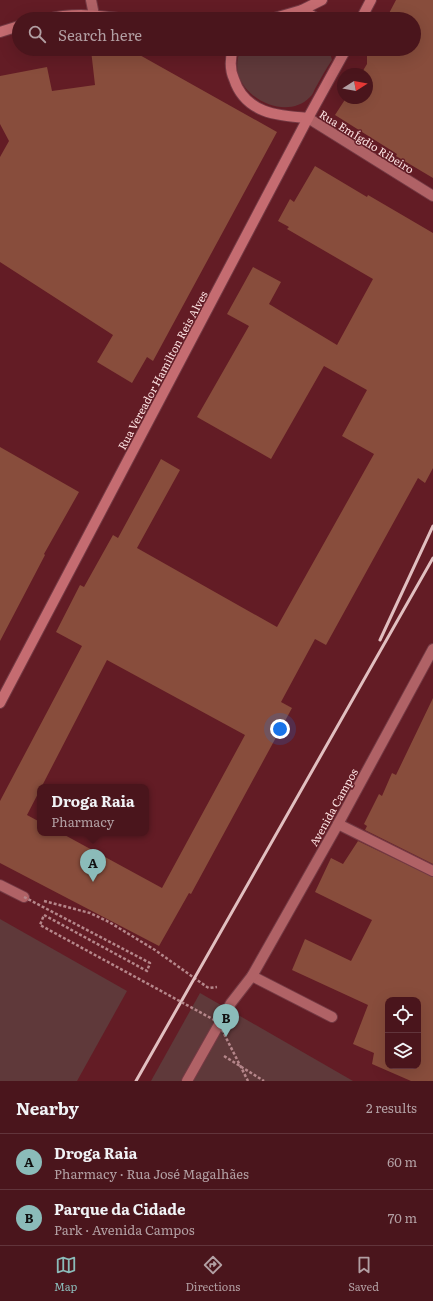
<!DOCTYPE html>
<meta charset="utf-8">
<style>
:root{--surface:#4a151c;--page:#542229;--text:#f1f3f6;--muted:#b29fa3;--line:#61343b;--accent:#8bbbb9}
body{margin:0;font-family:Literata,serif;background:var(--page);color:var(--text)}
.controls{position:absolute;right:12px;bottom:12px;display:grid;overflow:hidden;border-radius:8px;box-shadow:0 4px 16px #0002}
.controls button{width:36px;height:36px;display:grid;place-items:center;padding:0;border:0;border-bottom:1px solid var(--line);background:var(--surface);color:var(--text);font:20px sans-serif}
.compass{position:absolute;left:337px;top:68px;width:36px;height:36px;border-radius:50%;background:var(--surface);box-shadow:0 4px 16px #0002;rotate:79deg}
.you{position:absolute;left:280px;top:729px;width:14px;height:14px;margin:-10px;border:3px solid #fff;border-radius:50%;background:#1a73e8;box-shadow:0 0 0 6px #1a73e833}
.badge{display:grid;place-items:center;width:26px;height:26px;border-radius:50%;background:var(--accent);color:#111;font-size:13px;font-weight:700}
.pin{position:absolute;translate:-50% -33px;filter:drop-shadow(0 1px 2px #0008)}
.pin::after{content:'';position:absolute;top:21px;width:14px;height:12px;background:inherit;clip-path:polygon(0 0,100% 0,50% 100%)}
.popup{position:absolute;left:37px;top:784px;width:112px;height:52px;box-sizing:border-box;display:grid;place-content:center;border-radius:8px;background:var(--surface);filter:drop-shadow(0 1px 3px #0005);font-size:13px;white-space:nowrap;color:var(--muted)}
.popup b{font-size:15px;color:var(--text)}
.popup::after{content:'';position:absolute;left:50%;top:100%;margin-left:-8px;border:8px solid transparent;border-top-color:var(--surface)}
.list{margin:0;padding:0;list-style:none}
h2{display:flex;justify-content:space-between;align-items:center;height:52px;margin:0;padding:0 16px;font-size:17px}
h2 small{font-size:13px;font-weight:400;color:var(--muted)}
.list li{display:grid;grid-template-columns:26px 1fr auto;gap:12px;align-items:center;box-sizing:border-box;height:56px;padding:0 16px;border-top:1px solid var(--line)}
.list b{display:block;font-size:15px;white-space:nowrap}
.list p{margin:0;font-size:13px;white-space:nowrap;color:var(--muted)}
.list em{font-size:13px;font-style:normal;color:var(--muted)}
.icon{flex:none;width:22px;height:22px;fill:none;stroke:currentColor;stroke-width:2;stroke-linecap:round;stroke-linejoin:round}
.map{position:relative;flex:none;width:433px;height:1081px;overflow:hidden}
.search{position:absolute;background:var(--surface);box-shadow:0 4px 16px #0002;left:12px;right:12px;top:12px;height:44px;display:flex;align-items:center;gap:10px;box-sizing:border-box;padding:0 14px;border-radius:22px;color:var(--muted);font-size:15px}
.sheet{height:164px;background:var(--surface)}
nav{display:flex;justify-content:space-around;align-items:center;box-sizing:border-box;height:56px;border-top:1px solid var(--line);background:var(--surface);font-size:11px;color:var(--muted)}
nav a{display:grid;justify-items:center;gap:2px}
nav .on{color:var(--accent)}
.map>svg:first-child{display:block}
.green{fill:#5f393a}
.building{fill:#884d3c;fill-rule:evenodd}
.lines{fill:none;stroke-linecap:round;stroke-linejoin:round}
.minor-casing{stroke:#743a44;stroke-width:12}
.secondary-casing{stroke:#743a44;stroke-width:12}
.path{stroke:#b5868a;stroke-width:2.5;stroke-dasharray:3 2;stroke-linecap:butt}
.minor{stroke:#b06266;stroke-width:10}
.secondary{stroke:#c56c71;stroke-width:10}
.rail{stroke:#e1bfc0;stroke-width:3}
.path-bridge{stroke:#b5868a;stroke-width:2.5;stroke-dasharray:3 2;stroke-linecap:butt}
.labels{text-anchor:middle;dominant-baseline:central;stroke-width:3;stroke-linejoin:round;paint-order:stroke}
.street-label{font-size:11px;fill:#fbe0e0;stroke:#631c25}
</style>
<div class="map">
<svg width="433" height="1081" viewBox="0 0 433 1081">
<rect width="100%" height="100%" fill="#631c25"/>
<g class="green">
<path d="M240,49h89l3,11c-6,9 -11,18 -16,27 -2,3 -3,8 -6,10 -22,23 -65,4 -72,-24 -2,-8 0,-16 2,-24z"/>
<path d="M0,919l127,72 -50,90h-77z"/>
<path d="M200,993l153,88h-202z"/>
</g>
<g class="building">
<path d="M396,0h37v178l-37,-22 1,-2 -62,-39 11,-17h21v-24h-6l6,-10v-11l2,-4h45v-30h-28z"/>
<path d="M129,49l148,83 -124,229 -6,-4 -15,26 -35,-21 16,-27 -113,-73v-105l9,-16 -9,-17v-48l47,-9 5,24 43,-6 -4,-35z"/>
<path d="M315,166l52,31 1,-2 65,38v235l-8,15 -7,-5 -92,167 -11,-6 -34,63 11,6 -101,186 -2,-1 -30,53 -159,-83v-62l82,-155 -26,-14 24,-47 4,2 29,-52 5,3 43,-79 19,11 -43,78 140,79 97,-173 -32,-18 25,-46 -43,-24 -53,93 -74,-42 52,-91 -22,-12 26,-47 28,15 -12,22 68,41 36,-66 -86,-50 2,-2 -11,-6 12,-22 4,3zM107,660l138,75 -83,153 -101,-55h-21v-11l-13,-7z"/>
<path d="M0,447l79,45 -35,62 1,1 -45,86z"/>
<path d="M433,698v166l-68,-34 2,-4 -3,-2 15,-30 3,2 10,-23 4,2z"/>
<path d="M358,841l75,36v204h-22l-39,-17 2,-11 -21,-9 15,-39 -76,-35 13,-31 46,22 21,-41 -57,-28 16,-34 12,6zM388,1000h30v66h-30z"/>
</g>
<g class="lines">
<defs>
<g id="minor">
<path d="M91,0l3,15"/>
<path d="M308,118l125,78"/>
<path d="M338,824l95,47"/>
<path d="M0,885l24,12"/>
<path d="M252,976l80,41"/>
<path d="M187,1081l44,-78 21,-27 86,-152 95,-175"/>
</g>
<g id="secondary">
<path d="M302,10l16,9"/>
<path d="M48,19c26,-7 54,-3 80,0"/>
<path d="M271,19l31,-9 20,-10"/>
<path d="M361,19l10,-19"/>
<path d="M0,32l19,-6"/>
<path d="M233,49c-3,10 -3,21 1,30 11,34 43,37 74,39"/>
<path d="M0,703l308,-585 38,-69"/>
</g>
</defs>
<use href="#minor" class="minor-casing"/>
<use href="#secondary" class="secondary-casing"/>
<g class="path">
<path d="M44,901l46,12 19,9 46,28 52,37 2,1 8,-1"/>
<path d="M224,1056l40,25"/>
</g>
<use href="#minor" class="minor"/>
<use href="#secondary" class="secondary"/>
<g class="rail">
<path d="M380,640l53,-114"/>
<path d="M136,1081l297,-523"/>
</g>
<path class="path-bridge" d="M24,897l126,66 -3,8 -103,-56 -4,10 178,97 30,59"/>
</g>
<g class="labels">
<g class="street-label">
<text transform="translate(367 141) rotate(32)">Rua EmÍgdio Ribeiro</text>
<text transform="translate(162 370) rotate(-62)">Rua Vereador Hamilton Reis Alves</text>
<text transform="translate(333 807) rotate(-61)">Avenida Campos</text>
</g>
</g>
</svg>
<div class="controls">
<button><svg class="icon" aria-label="locate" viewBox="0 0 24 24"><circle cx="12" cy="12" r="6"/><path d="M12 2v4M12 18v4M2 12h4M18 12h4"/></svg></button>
<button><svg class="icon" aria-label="layers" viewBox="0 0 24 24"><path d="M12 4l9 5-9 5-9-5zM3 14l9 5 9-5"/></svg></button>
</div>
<svg class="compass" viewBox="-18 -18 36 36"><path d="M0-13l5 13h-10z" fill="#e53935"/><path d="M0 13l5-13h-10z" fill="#b29fa3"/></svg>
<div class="you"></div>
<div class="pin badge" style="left:93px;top:882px">A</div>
<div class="popup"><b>Droga Raia</b>Pharmacy</div>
<div class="pin badge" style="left:226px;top:1037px">B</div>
<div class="search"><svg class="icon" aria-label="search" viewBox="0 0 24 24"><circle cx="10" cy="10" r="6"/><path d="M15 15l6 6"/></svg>Search here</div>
</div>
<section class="sheet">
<h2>Nearby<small>2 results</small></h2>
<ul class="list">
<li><span class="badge">A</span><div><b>Droga Raia</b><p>Pharmacy · Rua José Magalhães</p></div><em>60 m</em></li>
<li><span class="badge">B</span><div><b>Parque da Cidade</b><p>Park · Avenida Campos</p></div><em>70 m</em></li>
</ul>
</section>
<nav>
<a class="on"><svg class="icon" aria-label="map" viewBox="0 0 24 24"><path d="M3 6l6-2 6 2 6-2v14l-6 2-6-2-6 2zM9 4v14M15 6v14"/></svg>Map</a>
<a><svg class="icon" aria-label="directions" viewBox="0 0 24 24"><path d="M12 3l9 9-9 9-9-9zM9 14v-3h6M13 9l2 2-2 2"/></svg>Directions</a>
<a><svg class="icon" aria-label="saved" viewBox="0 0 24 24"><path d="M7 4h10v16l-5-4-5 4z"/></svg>Saved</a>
</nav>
